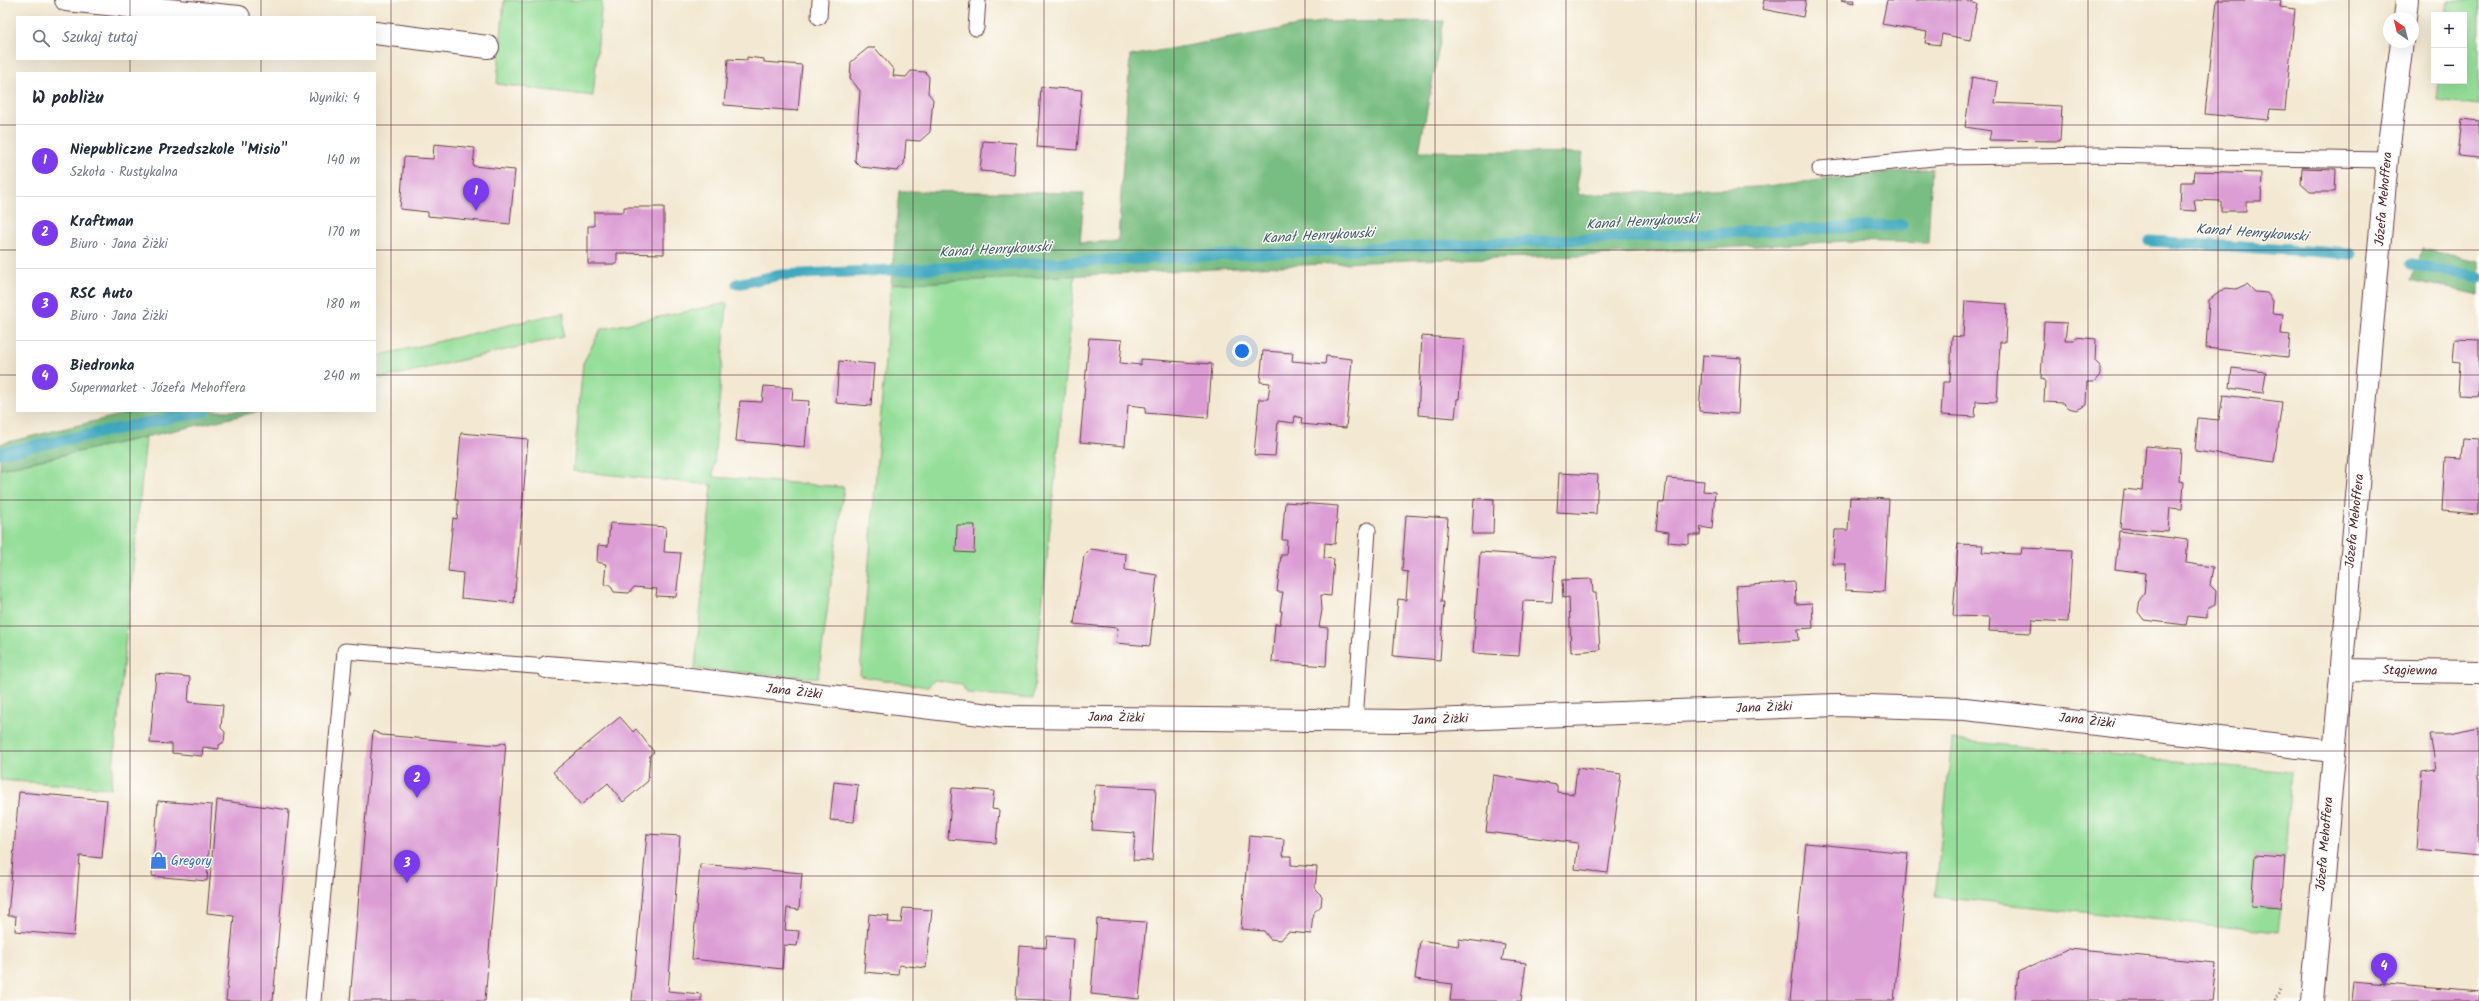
<!DOCTYPE html>
<html lang="pl">
<meta charset="utf-8">
<style>
:root{--surface:#fff;--page:#f6f6f7;--text:#1f2937;--muted:#747a83;--line:#e0e1e3;--accent:#7c3aed}
body{margin:0;font-family:Kalam,sans-serif;background:var(--page);color:var(--text)}
.controls{position:absolute;right:12px;top:12px;display:grid;overflow:hidden;border-radius:0px;box-shadow:0 4px 16px #0002}
.controls button{width:36px;height:36px;display:grid;place-items:center;padding:0;border:0;border-bottom:1px solid var(--line);background:var(--surface);color:var(--text);font:20px sans-serif}
.compass{position:absolute;left:2383px;top:12px;width:36px;height:36px;border-radius:50%;background:var(--surface);box-shadow:0 4px 16px #0002;rotate:325deg}
.you{position:absolute;left:1242px;top:351px;width:14px;height:14px;margin:-10px;border:3px solid #fff;border-radius:50%;background:#1a73e8;box-shadow:0 0 0 6px #1a73e833}
.badge{display:grid;place-items:center;width:26px;height:26px;border-radius:50%;background:var(--accent);color:#fff;font-size:13px;font-weight:700}
.pin{position:absolute;translate:-50% -33px;filter:drop-shadow(0 1px 2px #0008)}
.pin::after{content:'';position:absolute;top:21px;width:14px;height:12px;background:inherit;clip-path:polygon(0 0,100% 0,50% 100%)}
.list{margin:0;padding:0;list-style:none}
h2{display:flex;justify-content:space-between;align-items:center;height:52px;margin:0;padding:0 16px;font-size:17px}
h2 small{font-size:13px;font-weight:400;color:var(--muted)}
.list li{display:grid;grid-template-columns:26px 1fr auto;gap:12px;align-items:center;box-sizing:border-box;height:72px;padding:0 16px;border-top:1px solid var(--line)}
.list b{display:block;font-size:15px;white-space:nowrap}
.list p{margin:0;font-size:13px;white-space:nowrap;color:var(--muted)}
.list em{font-size:13px;font-style:normal;color:var(--muted)}
.icon{flex:none;width:22px;height:22px;fill:none;stroke:currentColor;stroke-width:2;stroke-linecap:round;stroke-linejoin:round}
.map{position:relative;flex:none;width:2479px;height:1001px;overflow:hidden}
.search{position:absolute;background:var(--surface);box-shadow:0 4px 16px #0002;left:16px;top:16px;width:360px;height:44px;display:flex;align-items:center;gap:10px;box-sizing:border-box;padding:0 14px;border-radius:0px;color:var(--muted);font-size:15px}
.panel{position:absolute;background:var(--surface);box-shadow:0 4px 16px #0002;left:16px;top:72px;width:360px;height:340px;border-radius:0px}
.map>svg:first-child{display:block}
.green{fill:#95de99;stroke:#707e62}
.forest{fill:#78bd81;stroke:#616e56}
.lines{fill:none;stroke-linecap:round;stroke-linejoin:round}
.stream{stroke:#3fa9bf;stroke-width:11}
.building{fill:#dc9dd4}
.lane-casing{stroke:#633d44;stroke-width:17}
.street-casing{stroke:#633d44;stroke-width:24}
.secondary-casing{stroke:#633d44;stroke-width:24}
.path{stroke:#633d44;stroke-width:2.5;stroke-dasharray:1 3;stroke-linecap:butt}
.lane{stroke:#fff;stroke-width:15}
.street{stroke:#fff;stroke-width:22}
.secondary{stroke:#fff;stroke-width:22}
.grid{fill:none;stroke:#4a1f2b;stroke-width:1;stroke-opacity:0.55}
.labels{text-anchor:middle;dominant-baseline:central;stroke-width:3;stroke-linejoin:round;paint-order:stroke}
.street-label{font-size:13px;fill:#4a1f2b;stroke:#fdfcf7}
.shop-label{font-size:13px;fill:#366cbe;stroke:#fdfcf7;text-anchor:start}
.water-label{font-size:14px;font-style:italic;fill:#455d6e;stroke:#fdfcf7}
</style>
<div class="map">
<svg width="2479" height="1001" viewBox="0 0 2479 1001">
<rect width="100%" height="100%" fill="#fdfcf7"/>
<filter id="ink" filterUnits="userSpaceOnUse"><feTurbulence type="fractalNoise" baseFrequency=".025" numOctaves="2"/><feDisplacementMap in="SourceGraphic" scale="8" xChannelSelector="R" yChannelSelector="G"/><feConvolveMatrix kernelMatrix="1 2 1 2 8 2 1 2 1" color-interpolation-filters="sRGB"/></filter>
<filter id="wash" filterUnits="userSpaceOnUse"><feTurbulence type="fractalNoise" baseFrequency=".012" numOctaves="4" result="noise"/><feDisplacementMap in="SourceGraphic" scale="16" xChannelSelector="R" yChannelSelector="G"/><feGaussianBlur stdDeviation="0.9" result="paint"/><feColorMatrix in="noise" values="0 0 0 0 0 0 0 0 0 0 0 0 0 0 0 0 0 1.4 0 .05"/><feComposite in="paint" operator="in"/></filter>
<g filter="url(#wash)">
<rect width="100%" height="100%" fill="#f3e8d1"/>
<g class="green">
<path d="M504,0h98l-9,96 -96,-12z"/>
<path d="M2448,0h31v105l-42,-5 2,-19h25v-66h-18z"/>
<path d="M1075,275l-42,424 -65,-5 -7,-10 -27,-4 -7,7 -67,-11 31,-392z"/>
<path d="M727,303l-14,174 131,10 -26,191 -123,-9 17,-184 -139,-14 10,-108 18,-34z"/>
<path d="M564,312l-1,25 -184,42 2,-24z"/>
<path d="M146,437l-35,351 -111,-8v-311z"/>
<path d="M1952,740l339,32 -6,85 -30,-2 -4,51 30,2 -3,24 -343,-35z"/>
</g>
<g class="forest">
<path d="M1444,21l-25,130 164,2 -6,32 2,10 178,-8 175,-19 -4,75 -82,-2 -268,15 -168,4 -519,24 8,-93 185,2 -4,50 38,-2 12,-185 191,-34z"/>
<path d="M2422,249l57,12v34l-68,-15z"/>
<path d="M137,411h125l-262,58v-25z"/>
</g>
<g class="lines">
<g class="stream">
<path d="M2150,241l201,13"/>
<path d="M2411,264l68,13"/>
<path d="M737,284l43,-9 1122,-50"/>
<path d="M0,453l205,-42"/>
</g>
</g>
<g id="blocks">
<g class="building">
<path d="M1764,0h42l-3,17 -41,-8z"/>
<path d="M1841,0h14l-1,3z"/>
<path d="M1887,0h77l13,4 -7,36 -28,-6 -2,11 -15,-2 2,-11 -45,-8z"/>
<path d="M2217,0h64l-1,7 15,2 -10,101 -15,-1 -2,11 -63,-6z"/>
<path d="M868,48h7l19,22 -1,6 13,1 5,-6 14,1 4,5 -1,16 5,6 -3,33 -10,9 -14,-1 -2,24 -7,7 -36,-4 -6,-6 5,-70 -10,-13 1,-16z"/>
<path d="M747,57l17,2v3l38,3 -4,46 -74,-6 4,-46 19,1z"/>
<path d="M1972,77l26,5 -3,21 67,3 -2,35 -71,-1 2,-9 -26,-4z"/>
<path d="M1041,87l41,3 -5,60 -40,-3z"/>
<path d="M2462,119l17,2v37l-21,-2z"/>
<path d="M983,141l33,2 -2,31 -34,-3z"/>
<path d="M434,144l41,4 -2,18 42,4 -5,54 -82,-8v-4l-28,-3 4,-52 29,2z"/>
<path d="M2302,168l34,1 -1,23h-25l-9,-8z"/>
<path d="M2194,171l68,2 -1,28h-15v10h-25v-10l-27,-1 2,11 -16,-1 1,-28h12z"/>
<path d="M624,207h40v47l-47,-1v11h-29v-38h6v-14h30z"/>
<path d="M2247,284l8,8 12,1 6,8 -1,12 11,1 -2,20 9,1 -2,22 -82,-9 3,-48 16,-12 11,1z"/>
<path d="M1965,301l42,3 -2,38h-5l-3,60 -21,-1 -1,16 -34,-2 2,-33h7l2,-46 11,1z"/>
<path d="M2044,322l23,1 -2,17h9l1,-3 21,2 -1,22 5,5v9l-6,7h-7l-1,23 -9,5 -9,-2 -5,-5 -19,-1 1,-22 -4,-1z"/>
<path d="M1422,336l42,3 -5,60h-2l-2,19 -37,-3z"/>
<path d="M1089,338l33,2 -2,23 21,2v-6l71,5 -4,54 -63,-5 1,-6 -18,-2 -3,41 -45,-4z"/>
<path d="M2455,339l24,1v56l-21,-1 2,-33 -7,-1z"/>
<path d="M1263,351l30,2 -1,8 33,3 1,-8 26,3 -6,69 -45,-4 1,-6 -7,-2 -1,7 -16,-2 -3,35 -21,-1 5,-56h9l2,-16 -10,-1z"/>
<path d="M1703,355l38,3 -3,56 -39,-3z"/>
<path d="M839,361l35,3 -3,42 -35,-3z"/>
<path d="M2232,368l34,4 -3,21 -33,-5z"/>
<path d="M764,386l29,2 -1,12 17,1 -4,46 -69,-6 4,-40 22,1z"/>
<path d="M2223,395l59,7 -8,60 -79,-11 3,-33 21,2z"/>
<path d="M461,433l67,6 -14,164 -53,-5 2,-25 -15,-2 5,-53 4,1 1,-11v-8h-3z"/>
<path d="M2463,438l16,1v75l-37,-3 3,-53 16,1z"/>
<path d="M2146,446l35,3 -2,32 5,1 -2,27 -12,-1 -2,23 -48,-3 4,-39 18,2z"/>
<path d="M1559,473l39,2 -2,39 -39,-2z"/>
<path d="M1667,478l37,3 -1,10 12,1 -3,37 -11,-2 -1,8h-11v9l-21,-2 1,-10 -13,-2 3,-27h5z"/>
<path d="M1850,497l39,2 -5,93 -39,-2 1,-26h-13l2,-34h13z"/>
<path d="M1474,498l20,1 -1,35h-21z"/>
<path d="M1285,502l53,4 -3,38 -10,-1 -1,15 10,1 -3,37 -10,-1 1,15 -3,17 9,1 -2,38 -54,-4 3,-38h5l2,-13h-2l3,-19h-6l4,-37h5l1,-15h-5z"/>
<path d="M1406,515l42,3 -7,84h3l-4,58 -47,-4 5,-57 8,1 2,-28 -6,-1z"/>
<path d="M610,523l56,4 -2,25 17,1 -5,44 -20,-1 1,-7 -23,-2 -5,6 -15,-1 -4,-7h-6l2,-21 -9,-2 1,-17 10,1z"/>
<path d="M957,525h18l-1,28 -18,-1z"/>
<path d="M2119,531l69,9 -2,23 27,4 -3,18 6,6 -1,14 -8,4v9l-19,-2 -2,9 -42,-5 -6,-8 2,-13 4,-5 2,-21 -31,-4z"/>
<path d="M1958,544l25,1 -1,7 32,2h7l1,-6 50,2 -4,72 -36,-2 -1,13 -42,-2 1,-14 -37,-1z"/>
<path d="M1090,549l36,5 -1,16 32,5 -7,71 -34,-3 2,-15 -44,-4 10,-68z"/>
<path d="M1480,552l75,5 -3,45 -29,-1 -4,55 -46,-3z"/>
<path d="M1592,579l1,14h3l4,57 -29,2 -2,-55 -6,1 -1,-18z"/>
<path d="M1795,582l1,22 16,-1 1,25 -15,1 1,11 -59,4 -4,-58z"/>
<path d="M156,674l34,3 -2,25 35,3 -2,23 4,4 -1,10 -5,3v4l-16,-2 -1,9 -30,-3v-9l-22,-1z"/>
<path d="M620,717l13,15 3,-3 18,23 -4,3 -2,26 -25,21 -15,-19 -27,22 -28,-33z"/>
<path d="M2479,729v127l-63,-6 6,-79 14,-2 -6,-34h17z"/>
<path d="M373,731l9,4 115,10 9,-3 -21,259h-135z"/>
<path d="M1577,768l44,6 -13,99 -33,-4 3,-26 -92,-11 7,-57 64,10v7l17,2z"/>
<path d="M834,782l24,3 -4,37 -24,-2z"/>
<path d="M1095,785l61,3 -4,73 -19,-1 2,-27 -43,-3z"/>
<path d="M952,788l42,3 -2,18 7,1 -3,33 -48,-4z"/>
<path d="M19,792l88,8 -5,58 -22,-2 -6,80 -59,-5 1,-15h-8z"/>
<path d="M217,800l72,10 -16,191h-47l8,-85 -27,-3z"/>
<path d="M158,801l54,4 -5,76 -55,-5z"/>
<path d="M647,834l33,2 -12,155 33,3v7h-69z"/>
<path d="M1249,836l35,3 -1,17h8v9l26,2 -2,22 7,7 -1,10 -8,7 -2,21 -23,-2 -7,8 -11,-1 -6,-8 -23,-2z"/>
<path d="M1806,843l102,10 -14,148h-104z"/>
<path d="M2255,855l30,2 -4,51 -30,-2z"/>
<path d="M700,864l102,9 -3,37 -12,-2 -2,22 14,1 -2,15 -13,-1 -2,24 -90,-10z"/>
<path d="M903,908l29,2 -6,58 -27,-3 -1,10 -34,-3 5,-58 20,2 -1,6 13,1z"/>
<path d="M1097,919l49,3 -7,77 -48,-5z"/>
<path d="M1047,936l27,2 -4,63 -54,-2 3,-53 27,2z"/>
<path d="M1459,939l46,6 -3,15 24,3 -5,38h-71l2,-17 -37,-5 5,-39 38,6z"/>
<path d="M2068,949l148,14 -4,38h-197l3,-29z"/>
<path d="M2353,981l126,11v9h-128z"/>
</g>
</g>
</g>
<g filter="url(#ink)">
<use href="#blocks" fill-opacity="0" stroke="#633d44" stroke-width="1"/>
<g class="lines">
<defs>
<g id="lane">
<path d="M819,17l1,-17"/>
<path d="M976,28l2,-28"/>
<path d="M1820,169l124,-12 153,-2 290,5"/>
<path d="M1355,721l13,-191"/>
<path d="M313,1001l32,-350 202,16"/>
</g>
<g id="street">
<path d="M66,0l173,17"/>
<path d="M375,33l113,14"/>
<path d="M547,667l118,9 341,41 398,4 433,-16 128,4 368,42"/>
<path d="M2341,670l138,2"/>
</g>
<g id="secondary">
<path d="M2405,18l2,-18"/>
<path d="M2312,1001l75,-841 15,-118"/>
</g>
</defs>
<use href="#lane" class="lane-casing"/>
<use href="#street" class="street-casing"/>
<use href="#secondary" class="secondary-casing"/>
<path class="path" d="M2275,1001l6,-15"/>
<use href="#lane" class="lane"/>
<use href="#street" class="street"/>
<use href="#secondary" class="secondary"/>
</g>
</g>
<path class="grid" d="M130,0v17M261,0v17M391,0v1001M522,0v1001M652,0v1001M783,0v1001M913,0v1001M1044,0v1001M1174,0v1001M1305,0v1001M1435,0v1001M1566,0v1001M1696,0v1001M1827,0v1001M1957,0v1001M2088,0v1001M2218,0v1001M2349,0v1001M130,59v14M261,59v14M0,125h17M375,125h2104M0,250h17M375,250h2104M0,375h17M375,375h2104M130,411v590M261,411v590M0,500h2479M0,626h2479M0,751h2479M0,876h2479"/>
<defs>
<symbol id="shop-bare" viewBox="-9 -9 18 18"><path d="M-5-2.5h2.3a2.7 3.5 0 0 1 5.4 0H5L5.5 6h-11ZM-1.5-2.5h3a1.5 2.3 0 0 0-3 0Z" fill="#3f7fe0" stroke="#fdfcf7" stroke-width="2.5" paint-order="stroke"/></symbol>
</defs>
<g fill-rule="evenodd">
<use href="#shop-bare" x="146" y="848" width="25" height="25"/>
</g>
<g class="labels">
<g class="street-label">
<text transform="translate(2384 199) rotate(-85)">Józefa Mehoffera</text>
<text transform="translate(2355 521) rotate(-84)">Józefa Mehoffera</text>
<text transform="translate(2410 671) rotate(1)">Stągiewna</text>
<text transform="translate(794 692) rotate(6)">Jana Żiżki</text>
<text transform="translate(1764 708) rotate(-2)">Jana Żiżki</text>
<text transform="translate(1116 718) rotate(1)">Jana Żiżki</text>
<text transform="translate(1440 720) rotate(-2)">Jana Żiżki</text>
<text transform="translate(2087 721) rotate(6)">Jana Żiżki</text>
<text transform="translate(2325 844) rotate(-85)">Józefa Mehoffera</text>
</g>
<g class="shop-label">
<text x="171" y="861">Gregory</text>
</g>
<g class="water-label">
<text transform="translate(1642 222) rotate(-3)">Kanał Henrykowski</text>
<text transform="translate(2252 233) rotate(4)">Kanał Henrykowski</text>
<text transform="translate(1318 236) rotate(-3)">Kanał Henrykowski</text>
<text transform="translate(995 250) rotate(-3)">Kanał Henrykowski</text>
</g>
</g>
</svg>
<div class="controls">
<button>+</button>
<button>−</button>
</div>
<svg class="compass" viewBox="-18 -18 36 36"><path d="M0-13l5 13h-10z" fill="#e53935"/><path d="M0 13l5-13h-10z" fill="#747a83"/></svg>
<div class="you"></div>
<div class="pin badge" style="left:476px;top:211px">1</div>
<div class="pin badge" style="left:417px;top:798px">2</div>
<div class="pin badge" style="left:407px;top:883px">3</div>
<div class="pin badge" style="left:2384px;top:986px">4</div>
<div class="search"><svg class="icon" aria-label="search" viewBox="0 0 24 24"><circle cx="10" cy="10" r="6"/><path d="M15 15l6 6"/></svg>Szukaj tutaj</div>
<section class="panel">
<h2>W pobliżu<small>Wyniki: 4</small></h2>
<ul class="list">
<li><span class="badge">1</span><div><b>Niepubliczne Przedszkole &quot;Misio&quot;</b><p>Szkoła · Rustykalna</p></div><em>140 m</em></li>
<li><span class="badge">2</span><div><b>Kraftman</b><p>Biuro · Jana Żiżki</p></div><em>170 m</em></li>
<li><span class="badge">3</span><div><b>RSC Auto</b><p>Biuro · Jana Żiżki</p></div><em>180 m</em></li>
<li><span class="badge">4</span><div><b>Biedronka</b><p>Supermarket · Józefa Mehoffera</p></div><em>240 m</em></li>
</ul>
</section>
</div>
